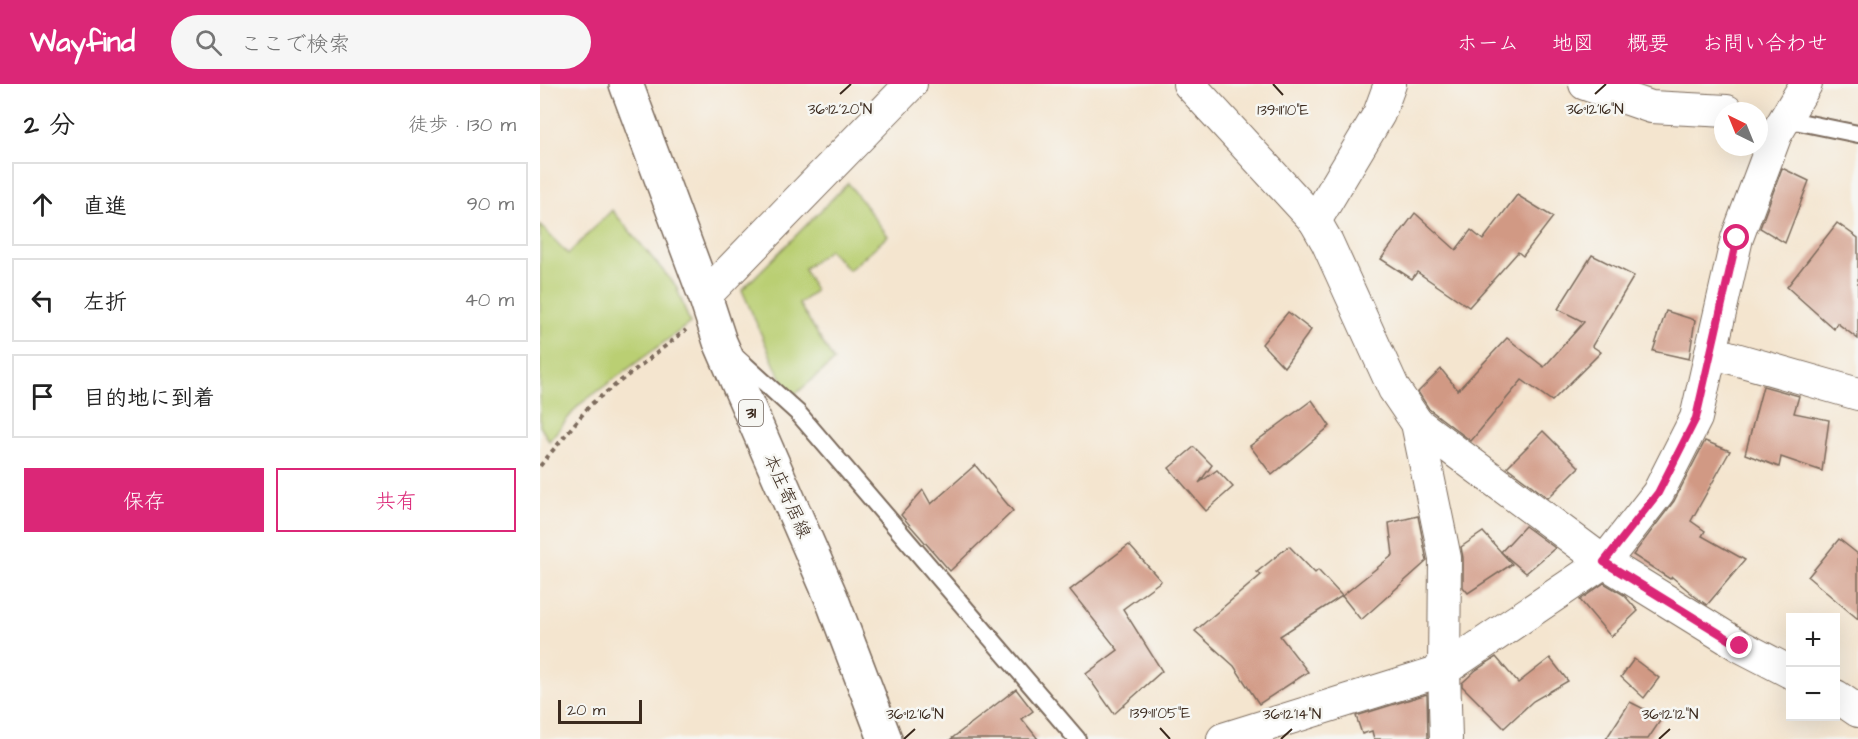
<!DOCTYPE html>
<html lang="ja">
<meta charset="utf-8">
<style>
:root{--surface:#fff;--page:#f6f6f6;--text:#222;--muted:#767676;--line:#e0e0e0;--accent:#db2777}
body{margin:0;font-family:"Architects Daughter","Klee One",sans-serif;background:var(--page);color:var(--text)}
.controls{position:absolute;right:18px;bottom:18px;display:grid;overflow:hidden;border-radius:0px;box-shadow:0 6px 24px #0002}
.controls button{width:54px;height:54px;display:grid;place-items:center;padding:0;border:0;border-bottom:2px solid var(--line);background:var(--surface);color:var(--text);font:30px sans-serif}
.compass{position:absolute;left:1174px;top:18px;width:54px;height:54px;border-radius:50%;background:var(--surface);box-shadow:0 6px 24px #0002;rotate:317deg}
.scale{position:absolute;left:18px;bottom:15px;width:84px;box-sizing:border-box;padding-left:6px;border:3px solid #3b2a1e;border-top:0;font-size:16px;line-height:21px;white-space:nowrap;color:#3b2a1e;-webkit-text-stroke:4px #f6f6f2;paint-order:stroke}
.stop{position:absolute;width:18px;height:18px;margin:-14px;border:4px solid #db2777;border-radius:50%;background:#fff}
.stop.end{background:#db2777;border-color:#fff;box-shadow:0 2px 6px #0008}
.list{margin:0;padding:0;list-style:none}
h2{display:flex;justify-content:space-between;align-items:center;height:78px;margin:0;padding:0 24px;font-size:26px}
h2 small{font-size:20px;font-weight:400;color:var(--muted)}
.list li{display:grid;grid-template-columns:39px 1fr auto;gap:18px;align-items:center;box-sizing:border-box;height:84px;margin:0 12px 12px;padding:0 12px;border:2px solid var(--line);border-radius:0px}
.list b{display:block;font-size:22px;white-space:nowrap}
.list em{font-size:20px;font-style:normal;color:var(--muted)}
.actions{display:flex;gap:12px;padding:18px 24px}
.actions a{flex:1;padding:14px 0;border:2px solid var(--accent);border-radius:0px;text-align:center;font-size:21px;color:var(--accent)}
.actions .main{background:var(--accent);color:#fff}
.icon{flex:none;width:33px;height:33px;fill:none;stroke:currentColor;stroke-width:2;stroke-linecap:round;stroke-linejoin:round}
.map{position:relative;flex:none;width:1318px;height:655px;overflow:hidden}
header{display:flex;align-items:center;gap:36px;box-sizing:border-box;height:84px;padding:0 30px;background:var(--accent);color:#fff}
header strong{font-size:28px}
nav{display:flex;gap:33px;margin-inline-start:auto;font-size:21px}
.search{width:420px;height:54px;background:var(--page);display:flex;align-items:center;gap:15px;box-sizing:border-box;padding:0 21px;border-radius:33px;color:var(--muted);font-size:22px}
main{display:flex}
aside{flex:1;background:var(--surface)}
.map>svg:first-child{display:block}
.green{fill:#bacf73;stroke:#7a7c48;stroke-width:1.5}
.building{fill:#d19984}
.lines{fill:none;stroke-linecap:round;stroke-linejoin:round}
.lane-casing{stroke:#7c6b5c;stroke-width:20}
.street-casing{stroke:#7c6b5c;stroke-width:34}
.primary-casing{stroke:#7c6b5c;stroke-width:36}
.path{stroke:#7c6b5c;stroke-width:4;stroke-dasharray:4.5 4.5;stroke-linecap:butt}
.lane{stroke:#fff;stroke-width:16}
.street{stroke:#fff;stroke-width:32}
.primary{stroke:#fff;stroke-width:33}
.route{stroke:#db2777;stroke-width:8}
.ticks{fill:none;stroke:#3b2a1e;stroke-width:2}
.labels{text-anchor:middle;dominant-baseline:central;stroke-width:5;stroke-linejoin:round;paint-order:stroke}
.shield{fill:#f6f6f2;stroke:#73675e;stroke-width:1.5}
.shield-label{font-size:16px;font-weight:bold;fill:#3b2a1e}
.street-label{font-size:18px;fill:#3b2a1e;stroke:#f6f6f2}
.ticks-label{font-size:15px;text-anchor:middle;fill:#3b2a1e;stroke:#f6f6f2;stroke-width:5;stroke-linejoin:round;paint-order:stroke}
</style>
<header>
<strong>Wayfind</strong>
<div class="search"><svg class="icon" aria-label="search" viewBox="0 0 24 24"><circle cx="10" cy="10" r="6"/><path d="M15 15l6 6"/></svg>ここで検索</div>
<nav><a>ホーム</a><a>地図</a><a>概要</a><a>お問い合わせ</a></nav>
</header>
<main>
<aside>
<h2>2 分<small>徒歩 · 130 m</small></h2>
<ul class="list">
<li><svg class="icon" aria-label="ahead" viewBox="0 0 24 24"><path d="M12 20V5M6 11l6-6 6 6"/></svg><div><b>直進</b></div><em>90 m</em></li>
<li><svg class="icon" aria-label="left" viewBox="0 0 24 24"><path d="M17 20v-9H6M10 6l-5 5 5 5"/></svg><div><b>左折</b></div><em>40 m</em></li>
<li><svg class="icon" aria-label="arrive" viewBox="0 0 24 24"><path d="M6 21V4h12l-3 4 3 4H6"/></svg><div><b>目的地に到着</b></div></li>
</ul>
<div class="actions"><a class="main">保存</a><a>共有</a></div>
</aside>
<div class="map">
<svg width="1318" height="655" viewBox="0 0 1318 655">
<rect width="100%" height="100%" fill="#f6f6f2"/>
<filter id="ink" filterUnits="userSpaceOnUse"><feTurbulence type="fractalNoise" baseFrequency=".0167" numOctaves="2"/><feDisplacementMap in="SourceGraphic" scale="12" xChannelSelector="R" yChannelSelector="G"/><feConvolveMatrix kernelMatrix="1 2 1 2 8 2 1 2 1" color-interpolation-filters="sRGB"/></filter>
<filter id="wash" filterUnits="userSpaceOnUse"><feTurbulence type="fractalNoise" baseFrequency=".008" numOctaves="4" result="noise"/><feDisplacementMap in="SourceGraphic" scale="24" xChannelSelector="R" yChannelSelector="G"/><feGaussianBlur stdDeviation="1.35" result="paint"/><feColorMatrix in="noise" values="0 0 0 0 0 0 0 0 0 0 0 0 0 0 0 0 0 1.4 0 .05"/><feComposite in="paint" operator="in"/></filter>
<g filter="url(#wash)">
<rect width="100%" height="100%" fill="#f4e5cf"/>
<g class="green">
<path d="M308,99l40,53 -39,34 -20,-20 -25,19 11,22 -16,13 35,57 -42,36 -17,-31 -33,-76z"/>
<path d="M72,126l64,76 14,37 -111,82 -30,36 -9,-15v-201l28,29z"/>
</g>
<g id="blocks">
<g class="building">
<path d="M1242,84l27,13 -24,62 -25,-15z"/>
<path d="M977,111l36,22 -30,39 -5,-4 -49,55 -52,-35 -5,7 -31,-20 34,-46 41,37 15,-20 12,10z"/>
<path d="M1297,139l21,15v101l-21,-16 -3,6 -47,-42z"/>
<path d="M1052,171l42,21 -42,70 9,6 -49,49 -30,-21 -51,61 -42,-32 -11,-17 23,-23 17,21 49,-52 37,29 40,-45 -26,-13z"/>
<path d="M1126,227l29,9 -6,39 -36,-8z"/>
<path d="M748,228l23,18 -27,37 -22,-23z"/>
<path d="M1223,302l36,10 -5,17 35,7 -7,51 -41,-14 -2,10 -34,-13z"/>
<path d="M772,316l18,26 -58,49 -22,-29z"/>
<path d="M1003,347l36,36 -31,31 -41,-31z"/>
<path d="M1165,357l25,10 -39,70 14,10 -3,5 43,24 -38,45 -10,-7 -25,-21 -2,2 -37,-24 41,-54z"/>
<path d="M654,363l18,18 -13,18 18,-13 16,17 -27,24 -37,-43z"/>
<path d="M435,381l38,46 -63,60 -49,-56 22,-25 8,14z"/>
<path d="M878,432l9,45 -66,59 -19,-24 51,-41 -4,-32z"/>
<path d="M985,442l30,22 -29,25 -25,-21z"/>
<path d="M943,448l29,32 -44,29 -5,-6v-29l-2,-11z"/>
<path d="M1299,455l19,15v65l-50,-42z"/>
<path d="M589,461l32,36 -38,28 39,62 -48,43 -28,-40 32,-24 -48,-60z"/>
<path d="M749,462l26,27 3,-3 24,26 -62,40 28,36 -49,32 -25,-38 -39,-35 66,-56 -4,-3z"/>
<path d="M1064,499l20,12 14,16 -27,26 -31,-37z"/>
<path d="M956,573l22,26 32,-25 18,23 -35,20 -29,27 -42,-42v-3l14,-13z"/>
<path d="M1094,575l25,19 -15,20 -23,-21z"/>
<path d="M476,605l17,22 -11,8 16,20h-87z"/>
<path d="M887,610l1,45h-54l-2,-8 -10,3 -6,-18z"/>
<path d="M1090,618l32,16 -14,21h-42z"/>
</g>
</g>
</g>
<g filter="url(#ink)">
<use href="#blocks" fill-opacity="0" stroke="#7c6b5c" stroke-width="1.5"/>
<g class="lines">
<defs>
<g id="lane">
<path d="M1245,35l73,15"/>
<path d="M194,271l64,58 279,326"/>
</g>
<g id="street">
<path d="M649,0l126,137 12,21 67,147 23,34 28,135 -1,112 2,69"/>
<path d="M1045,0l66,23 76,4"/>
<path d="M775,137l64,-107 11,-30"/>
<path d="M165,212l206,-212"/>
<path d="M1171,268l147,42"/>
<path d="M877,339l187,139 136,84 50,26"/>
<path d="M1296,612l22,15"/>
<path d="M683,655l221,-69 160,-108 54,-69 38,-75 41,-180 39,-104 30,-50"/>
</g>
<path id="primary" d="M86,0l79,212 15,46 111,255 54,142"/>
</defs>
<use href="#lane" class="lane-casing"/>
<use href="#street" class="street-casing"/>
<use href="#primary" class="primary-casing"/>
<path class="path" d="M0,382l51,-62 95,-74"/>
<use href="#lane" class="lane"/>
<use href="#street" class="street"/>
<use href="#primary" class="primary"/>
</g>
</g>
<g class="lines" filter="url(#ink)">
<path class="route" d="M1197,154l-41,180 -38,75 -54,69 136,84"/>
</g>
<path class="ticks" d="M733,0l10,11M300,10l11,-10M1055,10l11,-10M620,644l10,11M364,655l11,-10M741,655l11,-10M1119,655l11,-10"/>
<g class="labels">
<rect class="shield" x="199" y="316" width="24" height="26" rx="4.5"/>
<g class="shield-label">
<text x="211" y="329">31</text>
</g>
<g class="street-label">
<text transform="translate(247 412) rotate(66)">本庄寄居線</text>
</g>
</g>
<g class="ticks-label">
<text x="300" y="30">36°12'20"N</text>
<text x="1055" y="30">36°12'16"N</text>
<text x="743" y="31">139°11'10"E</text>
<text x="620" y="634">139°11'05"E</text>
<text x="375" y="635">36°12'16"N</text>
<text x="752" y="635">36°12'14"N</text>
<text x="1130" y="635">36°12'12"N</text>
</g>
</svg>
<div class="controls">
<button>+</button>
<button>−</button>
</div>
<svg class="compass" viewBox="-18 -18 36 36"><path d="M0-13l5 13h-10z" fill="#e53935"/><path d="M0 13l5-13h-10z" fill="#767676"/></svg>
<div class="scale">20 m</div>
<div class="stop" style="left:1197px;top:154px"></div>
<div class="stop end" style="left:1200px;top:562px"></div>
</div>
</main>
